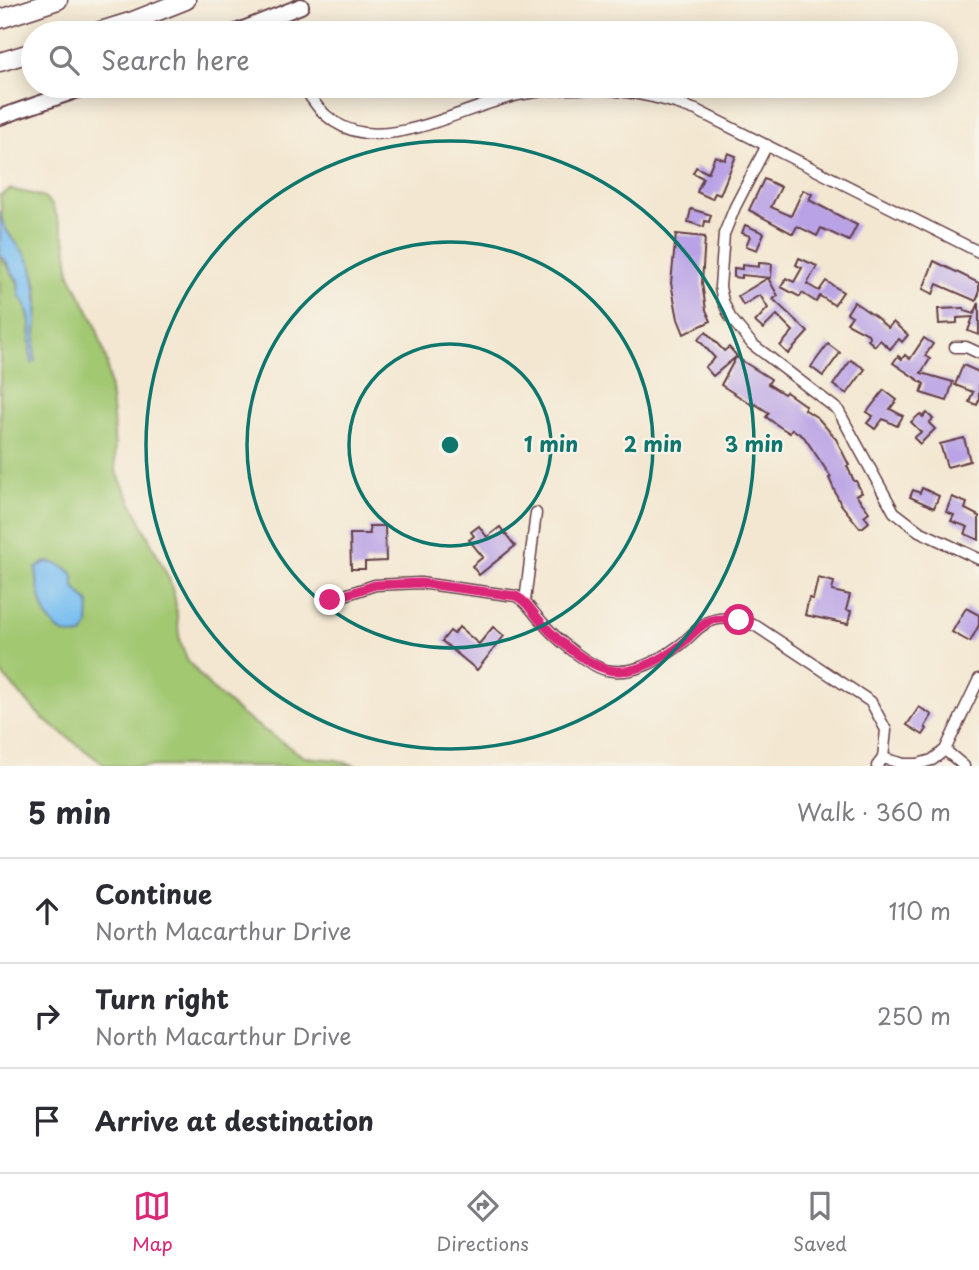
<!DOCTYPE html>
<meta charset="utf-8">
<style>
:root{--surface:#fff;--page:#f2f2f3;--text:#2b2b33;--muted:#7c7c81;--line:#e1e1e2;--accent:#db2777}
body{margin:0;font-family:"Playpen Sans",sans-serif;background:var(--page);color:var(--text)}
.stop{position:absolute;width:21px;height:21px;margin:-16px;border:5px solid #db2777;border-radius:50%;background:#fff}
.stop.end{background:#db2777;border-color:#fff;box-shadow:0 2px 7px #0008}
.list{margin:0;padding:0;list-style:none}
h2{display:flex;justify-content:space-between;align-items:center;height:91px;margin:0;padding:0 28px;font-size:30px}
h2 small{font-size:23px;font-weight:400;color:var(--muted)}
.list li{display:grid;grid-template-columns:46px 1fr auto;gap:21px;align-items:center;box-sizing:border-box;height:105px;padding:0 28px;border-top:2px solid var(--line)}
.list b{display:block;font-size:26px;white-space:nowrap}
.list p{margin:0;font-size:23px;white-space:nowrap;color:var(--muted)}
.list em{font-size:23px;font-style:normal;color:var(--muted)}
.icon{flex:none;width:38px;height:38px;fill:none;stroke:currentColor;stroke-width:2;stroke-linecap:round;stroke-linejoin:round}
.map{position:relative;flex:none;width:979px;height:766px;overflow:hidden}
.search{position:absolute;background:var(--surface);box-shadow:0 4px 18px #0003;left:21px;right:21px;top:21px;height:77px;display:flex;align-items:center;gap:18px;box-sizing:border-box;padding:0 24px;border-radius:38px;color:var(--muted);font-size:26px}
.sheet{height:406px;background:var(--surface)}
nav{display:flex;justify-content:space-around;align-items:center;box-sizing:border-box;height:98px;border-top:2px solid var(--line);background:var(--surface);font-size:19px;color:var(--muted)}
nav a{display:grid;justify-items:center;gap:4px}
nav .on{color:var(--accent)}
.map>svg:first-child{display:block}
.green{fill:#a2c872;stroke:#76744e;stroke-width:2}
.water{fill:#7abff1;stroke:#626f8e;stroke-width:2}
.building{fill:#b9a2e5}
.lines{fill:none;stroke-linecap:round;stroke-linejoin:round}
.street-casing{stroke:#633d44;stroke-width:13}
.secondary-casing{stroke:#633d44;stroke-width:18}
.highway-casing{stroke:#633d44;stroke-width:21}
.street{stroke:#fff;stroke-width:10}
.secondary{stroke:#fff;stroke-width:14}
.highway{stroke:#fff;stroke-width:18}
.route{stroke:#db2777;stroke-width:9}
.ring{fill:none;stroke:#0f766e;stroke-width:3.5}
.centre{fill:#0f766e;stroke:#f7f3e8;stroke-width:3.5}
.ring-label{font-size:21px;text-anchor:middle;font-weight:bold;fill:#0f766e;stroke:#f7f3e8;stroke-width:5;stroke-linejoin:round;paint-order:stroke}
</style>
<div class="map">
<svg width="979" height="766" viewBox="0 0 979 766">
<rect width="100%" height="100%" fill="#f7f3e8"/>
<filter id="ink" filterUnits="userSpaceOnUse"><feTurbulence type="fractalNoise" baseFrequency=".0143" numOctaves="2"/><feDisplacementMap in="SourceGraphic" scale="14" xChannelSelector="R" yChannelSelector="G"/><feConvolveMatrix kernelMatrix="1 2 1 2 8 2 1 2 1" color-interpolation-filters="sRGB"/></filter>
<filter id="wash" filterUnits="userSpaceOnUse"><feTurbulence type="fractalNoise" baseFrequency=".00686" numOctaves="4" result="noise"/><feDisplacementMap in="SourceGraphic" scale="28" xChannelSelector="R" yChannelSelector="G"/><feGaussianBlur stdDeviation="1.57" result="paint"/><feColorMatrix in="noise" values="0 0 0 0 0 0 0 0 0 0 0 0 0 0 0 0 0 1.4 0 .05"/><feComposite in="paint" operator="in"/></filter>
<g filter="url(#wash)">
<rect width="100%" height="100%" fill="#f3e7d1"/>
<path class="green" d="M11,189l33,8 8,8 4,9 10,29 4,32 25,48 12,40 6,54 3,54 53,108 6,20 5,43 8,19 21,25 33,29 62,42 33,3 20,6h-251l-64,-48 -42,-46v-417l19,29 1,11 6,10 5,20 -1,26 5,9 -2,-10 5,-46 -1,-17 -6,-22 -29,-41 -2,-29z"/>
<g class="water">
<path d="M0,211c4,28 24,33 32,57 5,17 6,35 5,54 -1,13 -4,25 -2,39l-3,2 -2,-12 1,-26 -5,-20 -7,-10 -1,-15c-9,-7 -9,-19 -18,-25z"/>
<path d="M46,562c12,1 19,4 28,13v12l15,16 -1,23 -6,9c-37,5 -44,-39 -46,-67z"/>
</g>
<g id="blocks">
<g class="building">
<path d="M728,153l8,3 -16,39 -5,-2 -3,6 -15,-7 6,-14 -10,-5 3,-6 12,6 7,-17 10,4z"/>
<path d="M764,179l17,8 -10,20 20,9 12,-26 9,4 -3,6 48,25 -8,16 -28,-13 -4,8 -20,-10 -4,8 -44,-24z"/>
<path d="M691,209l20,6 -2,7 -4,-1 -1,6 -16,-5z"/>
<path d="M745,225l19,8 -7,17 -11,-4 4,-10 -8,-3z"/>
<path d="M676,234l29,3 -3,46 4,27 5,11 -27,13 -6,-15 -7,-36z"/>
<path d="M799,258l18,8 -10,18 12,7 7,-10 17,11 -9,13 -14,-9 -4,6 -14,-9 -2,4 -19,-10 5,-9 8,4 8,-14 -6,-3z"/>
<path d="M934,261l45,22v11l-3,7 -39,-17 -4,10 -10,-5z"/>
<path d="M759,263l13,1 -1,14 -29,-3v3l-8,-1v-9l8,1v-4l17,2z"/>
<path d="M768,278l10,18 -5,3 35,33 -20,22 -8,-8 13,-15 -16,-16 -14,14 -8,-7 13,-14 -8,-13 -17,10 -5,-9z"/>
<path d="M854,302l22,15 12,11 5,-6 15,13 -6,7 -3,-3 -9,10 -10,-9 -5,6 -7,-6 2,-2 -2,-4 -21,-11 5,-7 -5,-3z"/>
<path d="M979,303v32l-11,-4 5,-14 -16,1v5l-18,1 -1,-15 26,-1 1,3 9,3z"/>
<path d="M706,332l18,19 5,-4 8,9 -24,20 -8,-9 10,-9 -17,-19z"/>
<path d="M924,338l9,6 -8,12 5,3 -9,14 32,9 -6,19 -26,-8 3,-9 -31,-21 5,-7 4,3 3,-4 5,4z"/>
<path d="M828,344l12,9 -17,23 -12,-9z"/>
<path d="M736,357l35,22 -3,5 16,10 2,-2 20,14 -2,3 14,9 18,21 13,26 -2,1 7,15h2l6,12 -6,2 13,17 -5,4 5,6 -6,5 -3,1 -20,-25 -11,-25 2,-1 -27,-40 -12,-8 -2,4 -10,-6 -14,-10 3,-4 -14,-9 -1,2 -33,-21z"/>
<path d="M851,360l14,9 -18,25 -14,-9z"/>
<path d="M963,365l16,7v28l-2,5 -8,-3 4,-10 -18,-7z"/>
<path d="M884,390l13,10 -7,9 13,7 -6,10 -14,-7 -8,10 -8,-6 6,-7 -6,-4z"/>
<path d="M927,413l6,6 -4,4 6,6 -15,15 -6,-6 7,-6 -10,-10 9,-8 3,3z"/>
<path d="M964,438l6,23 -23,6 -7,-23z"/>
<path d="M922,488l17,8 -5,12 -24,-11 3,-7 7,3z"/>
<path d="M952,497l15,6 -2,6 14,7v24l-14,-6 3,-7 -17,-6 3,-6 -8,-3z"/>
<path d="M369,526h16l1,35 -21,1v7h-14l-1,-35h20z"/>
<path d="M479,526l8,11 13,-10 15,19 -36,29 -7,-9 11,-9 -14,-17 5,-4 -3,-4z"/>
<path d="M818,578l16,4 -2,9 18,4 -4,15 5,1 -3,13 -43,-9 4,-17 4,1z"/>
<path d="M966,608l13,7v10l-9,17 -18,-10z"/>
<path d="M459,627l20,17 14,-17 11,9 -27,34 -35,-29 8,-10 4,3z"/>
<path d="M919,707l13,8 -7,12 2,2 -4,6 -16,-10z"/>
</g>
</g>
</g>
<g filter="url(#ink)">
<use href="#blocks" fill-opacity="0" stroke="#633d44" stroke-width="2"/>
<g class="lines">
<defs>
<g id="street">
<path d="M271,19l7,14"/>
<path d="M304,86c49,95 147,21 219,8 60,-11 117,-5 173,16l283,142"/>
<path d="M767,145l-32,62 -11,27 -4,53 3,14 7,16 22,27 86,66 56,102 25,19 60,28"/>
<path d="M955,347h11l13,6"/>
<path d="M330,600l45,-15 45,-2 96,13c13,7 16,16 26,26 12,15 45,43 64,48 26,6 54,-10 74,-25 11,-8 19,-21 34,-25 14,-4 28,1 42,6l115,76 15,28 -3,28 -6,8"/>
<path d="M525,601l11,-88"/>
<path d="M945,750l19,16"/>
<path d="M883,758l21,6h14l14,-4 13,-10 34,-71"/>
</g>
<g id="secondary">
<path d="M233,33l68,-27"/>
<path d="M0,117l90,-31"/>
</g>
<g id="highway">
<path d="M0,19l58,-19"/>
<path d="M94,33l39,-12 53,-21"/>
<path d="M0,62l33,-10"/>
</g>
</defs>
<use href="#street" class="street-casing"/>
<use href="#secondary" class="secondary-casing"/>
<use href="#highway" class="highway-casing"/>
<use href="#street" class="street"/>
<use href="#secondary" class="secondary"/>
<use href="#highway" class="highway"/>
</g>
</g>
<g class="lines" filter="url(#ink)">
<path class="route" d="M330,600l45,-15 45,-2 96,13c13,7 16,16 26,27 16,18 51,48 76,48 21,1 48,-14 64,-27 10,-9 17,-19 30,-24 8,-2 18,-1 27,0"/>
</g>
<g class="ring">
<circle cx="450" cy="445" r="101"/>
<circle cx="450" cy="445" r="203"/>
<circle cx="450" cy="445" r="304"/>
</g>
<circle cx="450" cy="445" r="10" class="centre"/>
<g class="ring-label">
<text x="551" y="452">1 min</text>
<text x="653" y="452">2 min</text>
<text x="754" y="452">3 min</text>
</g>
</svg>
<div class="stop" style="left:739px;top:620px"></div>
<div class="stop end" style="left:330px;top:600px"></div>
<div class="search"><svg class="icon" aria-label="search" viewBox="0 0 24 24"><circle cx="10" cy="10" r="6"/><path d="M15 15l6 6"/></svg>Search here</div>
</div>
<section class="sheet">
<h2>5 min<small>Walk · 360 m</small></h2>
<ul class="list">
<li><svg class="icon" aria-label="ahead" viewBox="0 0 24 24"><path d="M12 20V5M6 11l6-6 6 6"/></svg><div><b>Continue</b><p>North Macarthur Drive</p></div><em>110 m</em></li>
<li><svg class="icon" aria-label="right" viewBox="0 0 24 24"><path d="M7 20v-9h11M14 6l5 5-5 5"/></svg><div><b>Turn right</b><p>North Macarthur Drive</p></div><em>250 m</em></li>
<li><svg class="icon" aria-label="arrive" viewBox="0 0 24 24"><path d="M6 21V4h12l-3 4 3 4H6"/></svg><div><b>Arrive at destination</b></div></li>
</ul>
</section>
<nav>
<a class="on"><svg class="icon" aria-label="map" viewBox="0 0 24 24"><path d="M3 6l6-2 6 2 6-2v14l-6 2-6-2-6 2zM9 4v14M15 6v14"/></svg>Map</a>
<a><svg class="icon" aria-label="directions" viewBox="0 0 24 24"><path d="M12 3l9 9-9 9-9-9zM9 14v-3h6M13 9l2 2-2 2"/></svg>Directions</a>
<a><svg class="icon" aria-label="saved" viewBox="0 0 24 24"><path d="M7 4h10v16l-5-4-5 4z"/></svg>Saved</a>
</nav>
